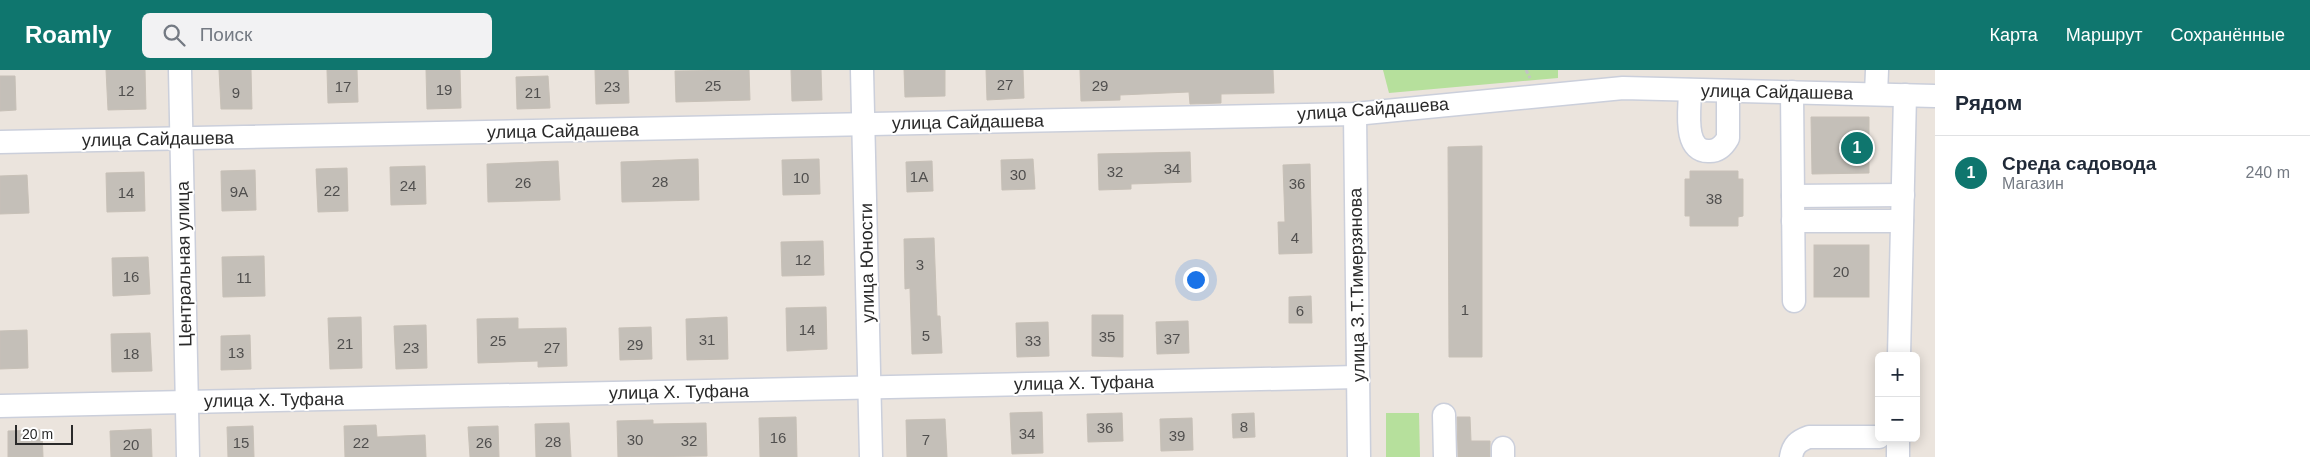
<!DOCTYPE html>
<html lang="ru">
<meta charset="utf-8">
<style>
:root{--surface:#fff;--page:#f2f2f3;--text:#1f2937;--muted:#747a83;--line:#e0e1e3;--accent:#0f766e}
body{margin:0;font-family:Arial,sans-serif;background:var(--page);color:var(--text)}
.controls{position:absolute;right:15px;bottom:15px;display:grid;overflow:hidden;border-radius:8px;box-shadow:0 2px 12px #0003}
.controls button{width:45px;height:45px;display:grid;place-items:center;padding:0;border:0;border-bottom:1px solid var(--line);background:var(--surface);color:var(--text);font:25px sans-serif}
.scale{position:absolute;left:15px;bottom:12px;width:58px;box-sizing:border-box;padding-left:5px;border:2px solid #2a2a2a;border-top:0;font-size:14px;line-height:18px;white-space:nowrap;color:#2a2a2a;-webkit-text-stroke:4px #fff;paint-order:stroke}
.you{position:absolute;left:1195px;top:209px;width:18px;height:18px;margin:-12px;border:4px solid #fff;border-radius:50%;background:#1a73e8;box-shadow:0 0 0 8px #1a73e833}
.badge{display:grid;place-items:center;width:32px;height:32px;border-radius:50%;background:var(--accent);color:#fff;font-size:16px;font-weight:700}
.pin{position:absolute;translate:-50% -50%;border:2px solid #fff;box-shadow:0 1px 5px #0006}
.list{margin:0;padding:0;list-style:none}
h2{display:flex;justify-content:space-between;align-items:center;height:65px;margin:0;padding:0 20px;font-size:21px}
h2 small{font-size:16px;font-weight:400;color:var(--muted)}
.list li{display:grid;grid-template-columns:32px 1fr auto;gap:15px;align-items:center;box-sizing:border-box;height:75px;padding:0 20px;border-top:1px solid var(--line)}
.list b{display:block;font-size:19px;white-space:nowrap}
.list p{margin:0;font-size:16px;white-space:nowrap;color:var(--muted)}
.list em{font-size:16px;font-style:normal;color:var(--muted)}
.icon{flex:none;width:28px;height:28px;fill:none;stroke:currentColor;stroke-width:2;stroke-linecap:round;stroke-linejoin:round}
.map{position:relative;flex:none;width:1935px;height:387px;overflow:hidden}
header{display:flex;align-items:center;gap:30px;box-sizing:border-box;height:70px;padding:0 25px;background:var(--accent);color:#fff}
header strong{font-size:24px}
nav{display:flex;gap:28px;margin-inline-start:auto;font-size:18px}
.search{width:350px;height:45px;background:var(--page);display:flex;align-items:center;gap:12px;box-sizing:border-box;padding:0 18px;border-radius:8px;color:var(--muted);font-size:19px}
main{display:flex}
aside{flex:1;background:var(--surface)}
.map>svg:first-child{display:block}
.green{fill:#b6e09c}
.building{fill:#c4bfb8;stroke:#c7c0b7}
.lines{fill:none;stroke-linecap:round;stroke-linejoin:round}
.minor-casing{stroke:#cbcfdb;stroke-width:25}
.path{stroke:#c3c3c3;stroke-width:3;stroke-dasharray:4 2.5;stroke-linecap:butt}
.minor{stroke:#fff;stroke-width:22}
.labels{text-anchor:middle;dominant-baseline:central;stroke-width:4;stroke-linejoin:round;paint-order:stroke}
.number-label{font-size:15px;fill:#504f4e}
.street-label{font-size:18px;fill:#2a2a2a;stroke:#fff}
</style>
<header>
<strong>Roamly</strong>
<div class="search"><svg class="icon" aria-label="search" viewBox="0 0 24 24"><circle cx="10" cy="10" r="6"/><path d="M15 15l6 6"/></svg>Поиск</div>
<nav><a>Карта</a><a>Маршрут</a><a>Сохранённые</a></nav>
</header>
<main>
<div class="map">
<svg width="1935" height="387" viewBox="0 0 1935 387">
<rect width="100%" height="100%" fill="#ebe4dd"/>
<g class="green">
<path d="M1383,0h175v8l-169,15z"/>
<path d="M1386,343h33l1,44h-34z"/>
</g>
<g class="building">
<path d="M106,0h39l1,39 -38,1z"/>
<path d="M219,0h32l1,39h-31z"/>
<path d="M327,0h30l1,32 -30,1z"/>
<path d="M426,0h34l1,38 -34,1z"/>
<path d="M595,0h33l1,33 -33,1z"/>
<path d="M749,0l1,30 -74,2 -1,-31z"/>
<path d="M791,0h30l1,30 -30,1z"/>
<path d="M904,0h41v26l-40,1z"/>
<path d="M986,0h37l1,28 -37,2z"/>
<path d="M1080,0h193l1,23 -53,1v9l-31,1 -1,-12 -69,3v5l-39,1z"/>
<path d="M0,6h15l1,34 -16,1z"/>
<path d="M548,6l2,32 -33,1 -1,-32z"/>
<path d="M1811,47h58v56l-57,1z"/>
<path d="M1482,76v211h-33l-1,-210z"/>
<path d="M1190,82l1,30 -60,2v5l-32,1 -1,-36z"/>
<path d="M698,89l1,41 -77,2 -1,-40z"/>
<path d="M819,89l1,35 -37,1 -1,-35z"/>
<path d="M1033,89l2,30 -33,1 -1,-30z"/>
<path d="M558,91l2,39 -72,2 -1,-38z"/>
<path d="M932,91l1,30 -26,1 -1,-30z"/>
<path d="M1310,94l2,89 -33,1 -1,-32h7l-2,-57z"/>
<path d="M425,96l1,38 -35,1 -1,-38z"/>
<path d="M347,98l1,43 -30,1 -2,-43z"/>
<path d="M255,100l1,40 -34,1 -1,-40z"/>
<path d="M1690,101h48v8h5v37l-5,1v9h-48v-10h-5v-37h5z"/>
<path d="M144,102l1,39 -38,1 -1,-39z"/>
<path d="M27,105l2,38 -29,1v-38z"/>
<path d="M934,168l3,78h3l2,37 -30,1 -2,-66 -5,1 -1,-50z"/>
<path d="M823,171l1,34 -42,1 -1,-34z"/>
<rect x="1814" y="175" width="55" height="52"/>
<path d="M264,186l1,40 -42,1 -1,-40z"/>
<path d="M148,187l2,37 -37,2 -1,-38z"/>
<path d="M1311,226l1,27h-23v-26z"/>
<path d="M826,237l1,42 -40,2 -1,-43z"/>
<path d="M1092,245h31v42l-31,-1z"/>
<path d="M361,247l1,51 -32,1 -2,-51z"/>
<path d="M727,247l1,42 -41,1 -1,-41z"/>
<path d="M518,248v11l48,-1 1,38 -29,1v-6l-60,2 -1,-44z"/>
<path d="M1188,251l1,32 -32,1 -1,-32z"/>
<path d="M1048,252l1,34 -32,1 -1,-34z"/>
<path d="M426,255l1,43 -31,1 -2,-43z"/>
<path d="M651,257l1,32 -32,1 -1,-32z"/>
<path d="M27,260l1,38 -28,1v-38z"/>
<path d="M150,263l2,38 -40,1 -1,-38z"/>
<path d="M250,265l1,34 -30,1v-34z"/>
<path d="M1042,342l1,41 -31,1 -2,-41z"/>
<path d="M1122,343l1,28 -35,1 -1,-28z"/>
<path d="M1254,343l1,24 -22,1 -1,-24z"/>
<path d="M796,347l1,40h-37l-1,-39z"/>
<path d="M1457,347h13l1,24h19v16h-32z"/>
<path d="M1192,348l1,32 -32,1 -1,-32z"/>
<path d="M945,349l2,38h-40l-1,-37z"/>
<path d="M653,350v4l53,-1 1,33 -89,1 -1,-36z"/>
<path d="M569,353l2,34h-35l-1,-33z"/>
<path d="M376,355l1,12 48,-2 1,22h-81l-1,-31z"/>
<path d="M253,356l1,31h-26l-1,-30z"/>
<path d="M498,356l1,31h-29l-2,-30z"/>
<path d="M151,359l1,28h-41l-1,-26z"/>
<path d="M42,360l1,27h-35v-26z"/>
</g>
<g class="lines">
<defs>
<g id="minor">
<path d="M180,0l8,387"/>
<path d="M862,0l9,387"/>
<path d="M1690,20c0,18 -8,63 20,61 9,0 14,-6 18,-13v-47"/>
<path d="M1792,22l2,209"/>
<path d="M1876,24l1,-24"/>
<path d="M1355,44l4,343"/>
<path d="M0,72l1355,-28 268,-26 312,8"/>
<path d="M1793,126l110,-1"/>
<path d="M1793,151h109"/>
<path d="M1899,286l6,-261"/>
<path d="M0,336l1358,-29"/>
<path d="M1444,345l1,42"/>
<path d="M1898,368v19"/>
<path d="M1503,378v9"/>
<path d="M1791,387c2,-12 7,-16 18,-20h70"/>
</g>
</defs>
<use href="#minor" class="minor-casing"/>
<path class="path" d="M1526,0l4,8"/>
<use href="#minor" class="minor"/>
</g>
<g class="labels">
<g class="number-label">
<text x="1005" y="14">27</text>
<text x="713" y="15">25</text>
<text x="1100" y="15">29</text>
<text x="343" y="16">17</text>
<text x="612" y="16">23</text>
<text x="444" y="19">19</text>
<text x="126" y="20">12</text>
<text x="236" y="22">9</text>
<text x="533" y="22">21</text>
<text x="1172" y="98">34</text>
<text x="1115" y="101">32</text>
<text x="1018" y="104">30</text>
<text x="919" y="106">1А</text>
<text x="801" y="107">10</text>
<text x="660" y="111">28</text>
<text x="523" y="112">26</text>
<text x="1297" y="113">36</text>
<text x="408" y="115">24</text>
<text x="332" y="120">22</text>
<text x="239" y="121">9А</text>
<text x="126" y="122">14</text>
<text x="1714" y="128">38</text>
<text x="1295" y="167">4</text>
<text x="803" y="189">12</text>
<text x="920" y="194">3</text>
<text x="1841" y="201">20</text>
<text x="131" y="206">16</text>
<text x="244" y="207">11</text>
<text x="1465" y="239">1</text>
<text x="1300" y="240">6</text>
<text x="807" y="259">14</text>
<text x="926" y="265">5</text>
<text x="1107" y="266">35</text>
<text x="1172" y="268">37</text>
<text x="707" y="269">31</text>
<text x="498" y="270">25</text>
<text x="1033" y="270">33</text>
<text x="345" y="273">21</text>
<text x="635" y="274">29</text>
<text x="411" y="277">23</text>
<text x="552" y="277">27</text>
<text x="236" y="282">13</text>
<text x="131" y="283">18</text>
<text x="1244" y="356">8</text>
<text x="1105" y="357">36</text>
<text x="1027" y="363">34</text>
<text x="1177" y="365">39</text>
<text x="778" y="367">16</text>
<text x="635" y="369">30</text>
<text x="926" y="369">7</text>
<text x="689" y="370">32</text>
<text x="553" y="371">28</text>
<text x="241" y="372">15</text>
<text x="361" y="372">22</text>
<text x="484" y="372">26</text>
<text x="131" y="374">20</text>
</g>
<g class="street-label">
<text transform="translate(1777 22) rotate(1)">улица Сайдашева</text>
<text transform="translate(1373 39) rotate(-4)">улица Сайдашева</text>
<text transform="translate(968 52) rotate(-1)">улица Сайдашева</text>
<text transform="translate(563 61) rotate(-1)">улица Сайдашева</text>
<text transform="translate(158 69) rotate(-1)">улица Сайдашева</text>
<text transform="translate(867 193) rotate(-91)">улица Юности</text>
<text transform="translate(184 194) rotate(-91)">Центральная улица</text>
<text transform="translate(1357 215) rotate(-91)">улица З.Т.Тимерзянова</text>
<text transform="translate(1084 313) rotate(-1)">улица Х. Туфана</text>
<text transform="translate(679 322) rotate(-1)">улица Х. Туфана</text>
<text transform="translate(274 330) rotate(-1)">улица Х. Туфана</text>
</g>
</g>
</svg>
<div class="controls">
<button>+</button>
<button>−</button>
</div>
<div class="scale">20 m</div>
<div class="you"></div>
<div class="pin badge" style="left:1857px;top:78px">1</div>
</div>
<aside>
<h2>Рядом<small></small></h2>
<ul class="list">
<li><span class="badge">1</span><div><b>Среда садовода</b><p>Магазин</p></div><em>240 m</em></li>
</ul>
</aside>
</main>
